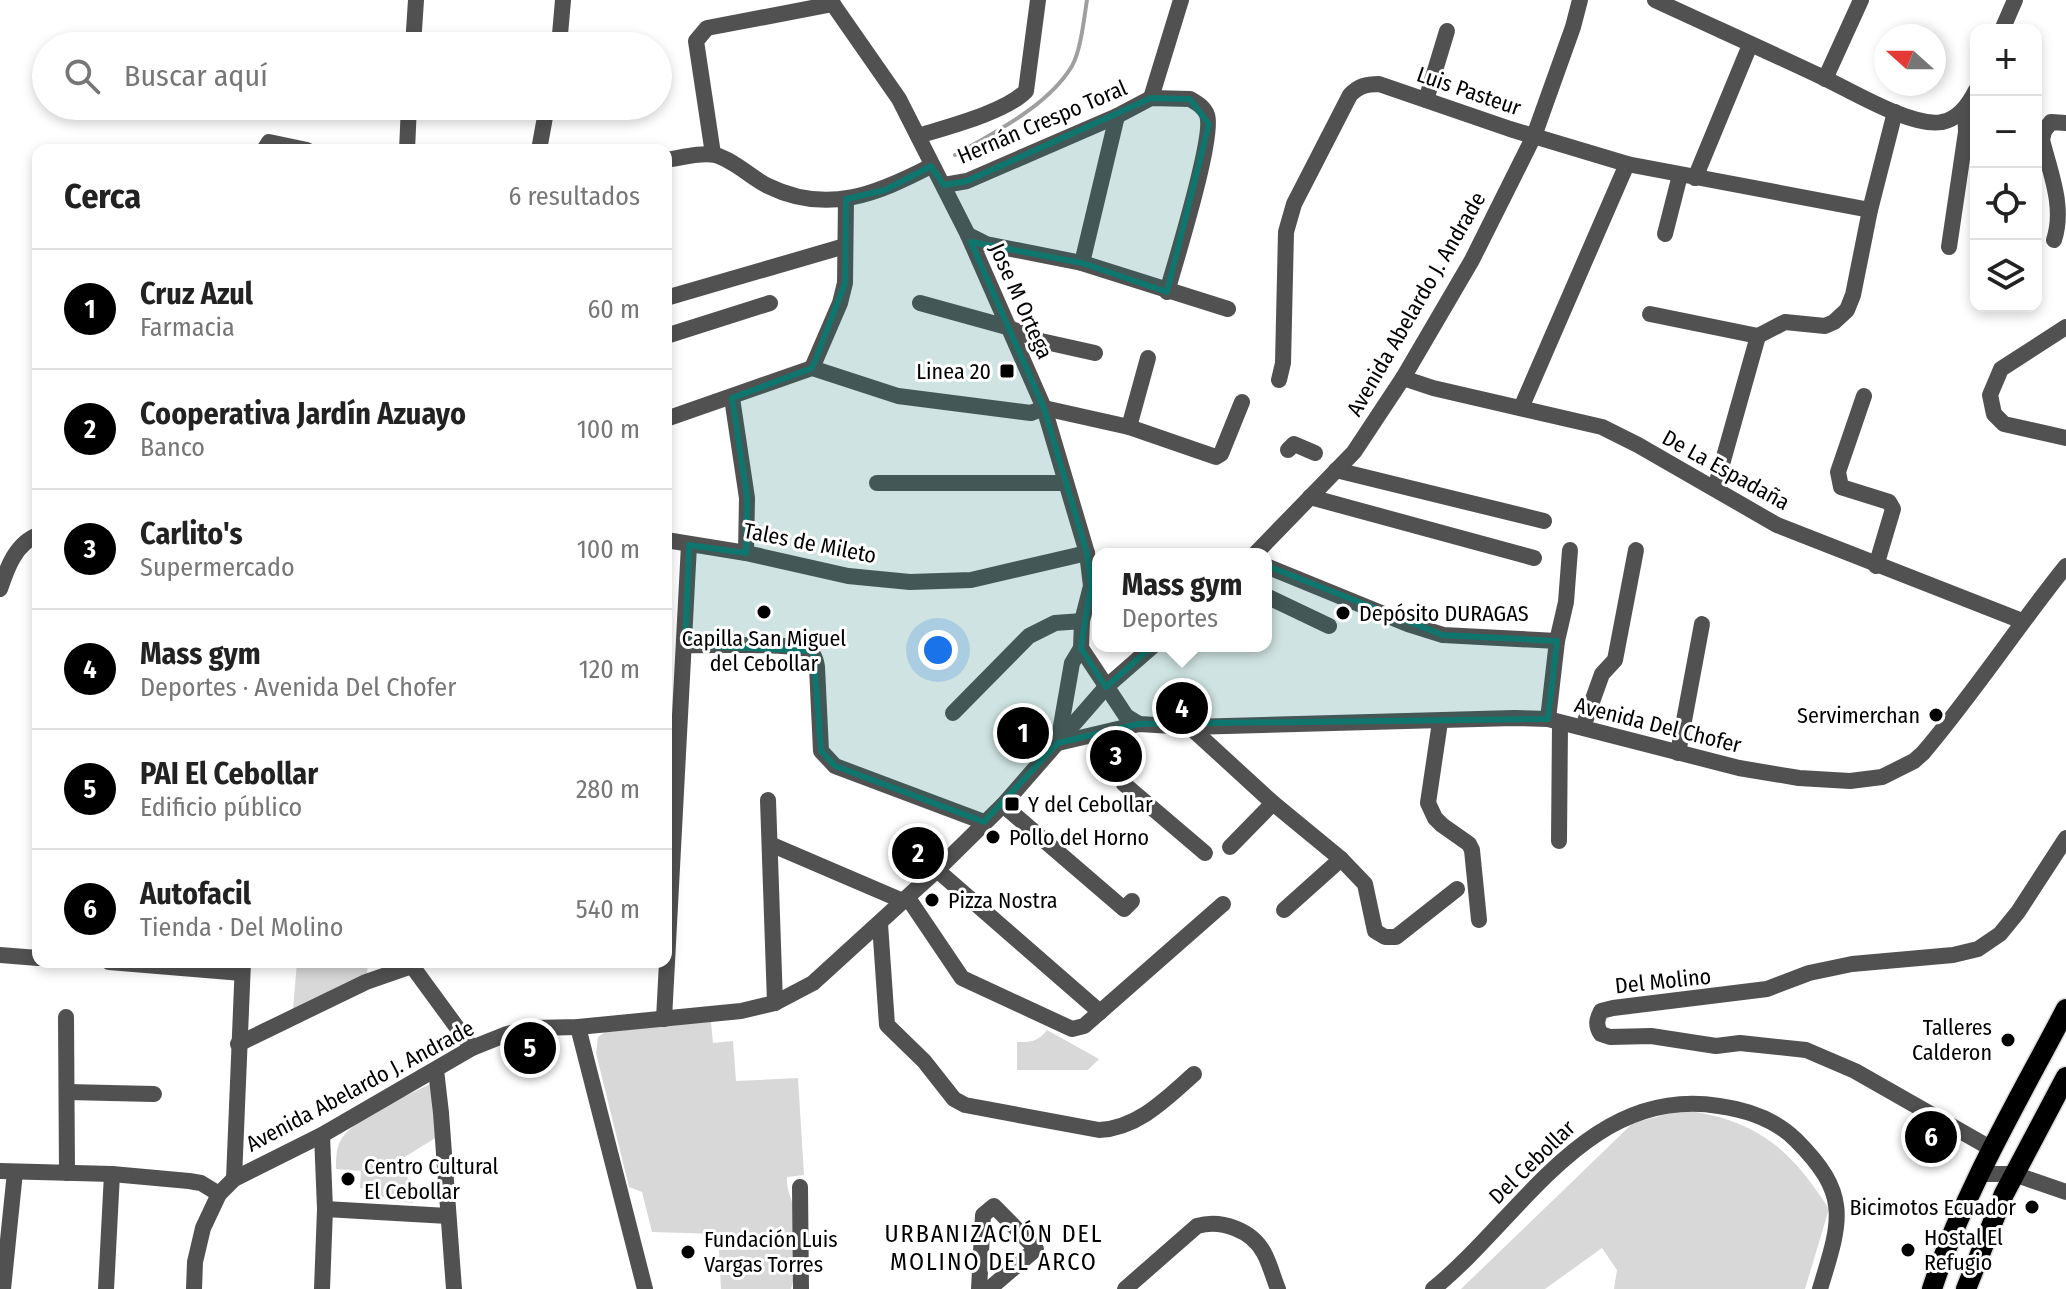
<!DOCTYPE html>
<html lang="es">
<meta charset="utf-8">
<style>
:root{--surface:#fff;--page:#f2f2f2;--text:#222;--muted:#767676;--line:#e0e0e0;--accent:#000}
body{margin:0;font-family:"Fira Sans Condensed",sans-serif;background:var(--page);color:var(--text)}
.controls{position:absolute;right:24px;top:24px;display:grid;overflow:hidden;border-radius:16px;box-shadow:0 4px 12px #0003}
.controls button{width:72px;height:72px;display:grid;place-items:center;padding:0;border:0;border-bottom:2px solid var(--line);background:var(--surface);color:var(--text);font:40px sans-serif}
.compass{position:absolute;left:1874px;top:24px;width:72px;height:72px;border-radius:50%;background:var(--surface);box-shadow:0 4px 12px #0003;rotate:291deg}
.you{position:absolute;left:938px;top:650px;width:28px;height:28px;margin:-20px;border:6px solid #fff;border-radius:50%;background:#1a73e8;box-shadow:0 0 0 12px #1a73e833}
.badge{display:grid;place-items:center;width:52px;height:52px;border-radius:50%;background:var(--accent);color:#fff;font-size:26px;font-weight:700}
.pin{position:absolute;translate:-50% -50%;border:4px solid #fff;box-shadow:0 2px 8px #0006}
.popup{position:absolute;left:1092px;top:548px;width:180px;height:104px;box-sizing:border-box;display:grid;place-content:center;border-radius:16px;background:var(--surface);filter:drop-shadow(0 2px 6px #0005);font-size:26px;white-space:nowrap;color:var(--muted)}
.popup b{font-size:30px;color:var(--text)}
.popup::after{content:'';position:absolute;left:50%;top:100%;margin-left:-16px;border:16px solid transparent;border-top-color:var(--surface)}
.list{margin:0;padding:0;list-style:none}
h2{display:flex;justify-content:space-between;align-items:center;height:104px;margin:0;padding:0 32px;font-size:34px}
h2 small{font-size:26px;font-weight:400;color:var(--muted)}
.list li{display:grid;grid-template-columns:52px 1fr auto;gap:24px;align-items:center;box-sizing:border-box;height:120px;padding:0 32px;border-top:2px solid var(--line)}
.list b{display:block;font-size:30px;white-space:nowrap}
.list p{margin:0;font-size:26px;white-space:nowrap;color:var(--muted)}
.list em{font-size:26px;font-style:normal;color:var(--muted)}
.icon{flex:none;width:44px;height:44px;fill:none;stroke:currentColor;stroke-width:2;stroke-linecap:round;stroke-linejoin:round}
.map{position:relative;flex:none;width:2066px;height:1289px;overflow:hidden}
.search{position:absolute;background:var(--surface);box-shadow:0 4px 12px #0003;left:32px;top:32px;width:640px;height:88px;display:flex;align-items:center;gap:20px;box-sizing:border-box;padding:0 28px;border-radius:44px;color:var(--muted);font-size:30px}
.panel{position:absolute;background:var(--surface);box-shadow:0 4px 12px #0003;left:32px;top:144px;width:640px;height:824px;border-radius:16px}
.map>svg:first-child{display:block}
.green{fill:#d8d8d8}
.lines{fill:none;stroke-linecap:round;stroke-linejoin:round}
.stream{stroke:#9f9f9f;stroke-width:4}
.primary-casing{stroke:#dbdbdb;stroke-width:23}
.minor{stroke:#515151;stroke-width:16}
.tertiary{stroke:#515151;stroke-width:16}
.primary{stroke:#000;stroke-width:20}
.marked{fill:#0f766e;fill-opacity:0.2;stroke:#0f766e;stroke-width:6;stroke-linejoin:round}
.poi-dot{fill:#000;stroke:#fff;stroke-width:3}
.labels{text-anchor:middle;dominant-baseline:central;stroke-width:6;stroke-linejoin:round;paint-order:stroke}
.street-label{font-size:22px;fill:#000;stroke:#fff}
.poi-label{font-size:22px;fill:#000;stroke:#fff;text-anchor:start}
.neighbourhood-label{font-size:24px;letter-spacing:2px;fill:#000;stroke:#fff}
</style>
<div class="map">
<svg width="2066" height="1289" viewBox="0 0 2066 1289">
<rect width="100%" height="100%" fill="#fff"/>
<g class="green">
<path d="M297,962h71l-1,12 -74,35z"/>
<path d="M711,1022l2,21 20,-2 3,40 62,-3 6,97 -17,2c-1,13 5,21 7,32 3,26 4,56 -3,80h-70l-3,-55 -66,-2 -10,-40 -13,-5 -33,-134 2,-16 11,-8z"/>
<path d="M1047,1030l52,29 -11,11h-71v-28c14,0 21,0 30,-12z"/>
<path d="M434,1082l3,55 -34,21 10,45 -23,-3 -13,-6 -11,7 2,-12 -8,-1 1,-17 -25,-2c0,-11 0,-22 6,-31 13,-20 69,-44 92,-56z"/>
<path d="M1683,1110c74,10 107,38 146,99l-24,80h-191l3,-19 -15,-22 -57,41h-84l172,-166z"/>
</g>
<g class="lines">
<path class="stream" d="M955,155c40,-23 93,-49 117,-89 9,-16 12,-48 15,-66"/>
<defs>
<g id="primary">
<path d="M1932,1289c32,-98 86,-188 134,-280"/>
<path d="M1966,1289l38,-95 62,-117"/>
</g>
</defs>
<use href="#primary" class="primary-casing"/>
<g class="minor">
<path d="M830,0l69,99 69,136 76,173 43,145 4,33 -9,35 -1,27 -9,15 -14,80 81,-19 51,3 324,-9 34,1 191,49 60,10 51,3 32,-4 32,-16 9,-8c51,-60 94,-126 143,-187"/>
<path d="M1655,0c56,26 112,51 167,77 28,13 90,51 120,45 17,-3 27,-18 34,-32"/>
<path d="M2002,30l13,-30"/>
<path d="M413,46l3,-46"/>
<path d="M559,46l4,-46"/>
<path d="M1825,79l36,-79"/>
<path d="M1151,98l30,-98"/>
<path d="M1426,100l21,-69"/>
<path d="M918,136c29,-9 88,-24 108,-45l12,-91"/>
<path d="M264,150l5,-8 38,8"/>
<path d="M407,150l2,-44"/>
<path d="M539,150l8,-44"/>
<path d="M713,154l-17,-113 11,-13 126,-24"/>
<path d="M666,160c14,-2 35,-8 49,-5 19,5 35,22 53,31 59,29 109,8 163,-20"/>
<path d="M1695,178l55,-133"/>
<path d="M944,185l23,-4 150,-65 34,-18 39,1c7,4 14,8 17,16 8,21 -32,148 -40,177"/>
<path d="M1665,234l15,-59"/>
<path d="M968,235l18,9 96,19 146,46"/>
<path d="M2054,240c11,-33 -4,-68 -12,-100l2,-9 7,-9 15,1"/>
<path d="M1949,247l17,-115 -1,-22"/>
<path d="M1082,263l35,-147"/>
<path d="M666,298l179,-52"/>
<path d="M920,303l87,24 34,14 54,12"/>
<path d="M1650,314l108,22"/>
<path d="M2066,327l-65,42 -11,26 4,19 10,10 62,14"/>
<path d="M666,336l104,-33"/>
<path d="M812,368l28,-65 5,-20 1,-84"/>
<path d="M1403,378l30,10 169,39 36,18 139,80 245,96"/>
<path d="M1279,380l4,-17 3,-131 8,-28 56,-109c9,-9 16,-11 29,-11l131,45 117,35 243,46"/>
<path d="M1864,396l-26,76 3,15 48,15 4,7 -17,57"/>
<path d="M732,398l15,100 -1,55"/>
<path d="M1521,408l106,-244"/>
<path d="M666,419l146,-51 86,28 133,17 13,-5 85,19 87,30 5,-3 21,-52"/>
<path d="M1129,427l19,-69"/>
<path d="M1288,450l6,-6 21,9"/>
<path d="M1336,470l208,51"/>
<path d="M877,483h189"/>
<path d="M1715,489l43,-153 27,-14 40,4 9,-4 13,-12 6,-15 17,-85 25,-98"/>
<path d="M1310,497l224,61"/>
<path d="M666,540l80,13 102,23 62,6 61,-2 116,-27"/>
<path d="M1266,566l142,58 35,11 114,6"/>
<path d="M0,589c7,-21 16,-46 38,-54"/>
<path d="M1266,596l63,30"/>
<path d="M685,645c24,1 105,-3 123,5 6,3 8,10 9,17l4,84 14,15 149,56"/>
<path d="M1081,648l45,68 13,8"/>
<path d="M953,713l76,-77 26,-13 27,-2"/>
<path d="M1548,719l9,-78 9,-39 4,-52"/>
<path d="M1440,722l-12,81 7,15 7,7 27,19 3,6 7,70"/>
<path d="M1190,727l83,76 68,56 24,25 10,47 10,6h11l61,-48"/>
<path d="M1583,727l19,-53 13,-14 21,-110"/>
<path d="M1678,753l24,-129"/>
<path d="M1124,784l81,69"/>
<path d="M768,800l7,203"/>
<path d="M1003,805l121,104 8,-8"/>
<path d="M1559,841l1,-117"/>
<path d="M770,844l133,57"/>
<path d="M1230,847l43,-44"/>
<path d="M937,870l163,142"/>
<path d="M908,898l54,80 110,51 12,-3 139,-122"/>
<path d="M1284,910l57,-51"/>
<path d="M880,924l7,101 37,36 30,38 11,6 134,25c39,-2 67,-31 95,-56"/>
<path d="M0,955l38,3"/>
<path d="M109,962l133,11"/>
<path d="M413,962l-1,4 60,82"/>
<path d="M66,1017l1,156"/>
<path d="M664,1019l25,-474"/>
<path d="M578,1027l67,262"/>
<path d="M238,1044l128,-62 46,-16"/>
<path d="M436,1070l5,43 13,176"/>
<path d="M67,1092l87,2"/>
<path d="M1992,1149l-137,-78 -49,-21 -66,-7 -24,3 -65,-10 -41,1 -9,-3c-6,-9 -4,-15 0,-23l12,-3 154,-19 42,-16 43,-9 101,-9 25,-6 22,-15 18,-22 48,-74"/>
<path d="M0,1171l112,3 77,7 12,2 18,11"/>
<path d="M1980,1174h34l52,18"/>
<path d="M234,1179l9,-217"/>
<path d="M800,1187l1,102"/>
<path d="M325,1209l123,7"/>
<path d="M3,1289l12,-117"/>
<path d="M106,1289l6,-115"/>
<path d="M322,1289l3,-80 -3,-74"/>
<path d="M979,1289l4,-74 11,-9 42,43 -47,40"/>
<path d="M1125,1289l72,-63c24,-7 55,4 67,27 6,11 9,24 14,36"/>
<path d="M1433,1289c88,-71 155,-204 286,-183 29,4 56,13 77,34 55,55 45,80 24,149"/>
</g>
<g class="tertiary">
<path d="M1255,554l99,-102 49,-74 69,-118 62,-124 39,-109 7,-27"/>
<path d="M194,1289l1,-27 8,-34 16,-34 15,-15 88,-44 150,-87 35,-14 26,-6 45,-1 163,-16 34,-8 38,-20 124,-113 66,-65 103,-118 47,-41"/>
</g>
<use href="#primary" class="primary"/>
</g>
<path class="marked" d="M1151,98l39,1 19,25 -42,168 -85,-29 -111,-21 73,166 43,145 4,33 -10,62 25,39 144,-128 193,76 114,6 -9,78 -409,5 -81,19 -74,79 -149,-56 -14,-15 -8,-100 -128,-6 4,-100 57,8 1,-55 -15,-100 80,-30 33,-85 1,-84 39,-9 46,-24 13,19 23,-4z"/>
<g class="poi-dot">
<rect x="999" y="363" width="16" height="16" rx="4"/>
<circle cx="764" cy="612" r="8"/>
<circle cx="1343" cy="613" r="8"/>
<circle cx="1936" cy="715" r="8"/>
<rect x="1004" y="796" width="16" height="16" rx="4"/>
<circle cx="993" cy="837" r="8"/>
<circle cx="932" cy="900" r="8"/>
<circle cx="2008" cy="1040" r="8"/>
<circle cx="348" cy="1179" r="8"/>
<circle cx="2032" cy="1207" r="8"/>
<circle cx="1908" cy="1250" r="8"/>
<circle cx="688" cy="1252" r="8"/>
</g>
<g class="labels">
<g class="street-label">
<text transform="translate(1469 91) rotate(19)">Luis Pasteur</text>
<text transform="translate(1042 122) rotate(-23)">Hernán Crespo Toral</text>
<text transform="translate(1021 301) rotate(66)">Jose M Ortega</text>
<text transform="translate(1416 304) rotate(-60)">Avenida Abelardo J. Andrade</text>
<text transform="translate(1726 470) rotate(29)">De La Espadaña</text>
<text transform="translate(810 543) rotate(11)">Tales de Mileto</text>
<text transform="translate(1658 725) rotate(14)">Avenida Del Chofer</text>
<text transform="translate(1663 981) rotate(-6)">Del Molino</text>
<text transform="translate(360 1086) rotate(-28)">Avenida Abelardo J. Andrade</text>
<text transform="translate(1532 1162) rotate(-44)">Del Cebollar</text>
</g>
<g class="poi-label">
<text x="991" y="371" text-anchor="end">Linea 20</text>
<text x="1359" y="613">Depósito DURAGAS</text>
<text x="764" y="638" text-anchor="middle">Capilla San Miguel<tspan x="764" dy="25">del Cebollar</tspan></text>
<text x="1920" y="715" text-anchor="end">Servimerchan</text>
<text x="1028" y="804">Y del Cebollar</text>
<text x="1009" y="837">Pollo del Horno</text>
<text x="948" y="900">Pizza Nostra</text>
<text x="1992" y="1027" text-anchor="end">Talleres<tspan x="1992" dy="25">Calderon</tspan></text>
<text x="364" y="1166">Centro Cultural<tspan x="364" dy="25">El Cebollar</tspan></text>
<text x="2016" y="1207" text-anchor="end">Bicimotos Ecuador</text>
<text x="1924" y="1237">Hostal El<tspan x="1924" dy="25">Refugio</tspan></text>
<text x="704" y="1239">Fundación Luis<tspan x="704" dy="25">Vargas Torres</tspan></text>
</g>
<g class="neighbourhood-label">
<text x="994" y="1234">URBANIZACIÓN DEL<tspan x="994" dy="28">MOLINO DEL ARCO</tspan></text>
</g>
</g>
</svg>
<div class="controls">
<button>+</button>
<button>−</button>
<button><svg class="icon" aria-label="locate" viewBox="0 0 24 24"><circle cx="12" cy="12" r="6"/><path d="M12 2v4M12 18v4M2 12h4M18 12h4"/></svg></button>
<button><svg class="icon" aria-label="layers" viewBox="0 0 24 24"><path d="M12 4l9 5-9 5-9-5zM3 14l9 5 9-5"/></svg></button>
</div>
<svg class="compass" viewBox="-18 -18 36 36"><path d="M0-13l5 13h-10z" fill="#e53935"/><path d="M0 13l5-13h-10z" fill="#767676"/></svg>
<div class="you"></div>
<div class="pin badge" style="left:1023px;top:733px">1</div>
<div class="pin badge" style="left:918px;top:853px">2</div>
<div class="pin badge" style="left:1116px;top:756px">3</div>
<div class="pin badge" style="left:1182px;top:708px">4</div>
<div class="popup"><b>Mass gym</b>Deportes</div>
<div class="pin badge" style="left:530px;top:1048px">5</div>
<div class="pin badge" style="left:1931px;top:1137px">6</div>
<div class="search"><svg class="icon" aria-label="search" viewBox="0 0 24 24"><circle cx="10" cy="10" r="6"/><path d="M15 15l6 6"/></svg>Buscar aquí</div>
<section class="panel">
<h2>Cerca<small>6 resultados</small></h2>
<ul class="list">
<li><span class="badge">1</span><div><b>Cruz Azul</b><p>Farmacia</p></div><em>60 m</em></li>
<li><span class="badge">2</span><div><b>Cooperativa Jardín Azuayo</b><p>Banco</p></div><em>100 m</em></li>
<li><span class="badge">3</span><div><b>Carlito's</b><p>Supermercado</p></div><em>100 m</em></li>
<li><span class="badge">4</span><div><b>Mass gym</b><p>Deportes · Avenida Del Chofer</p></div><em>120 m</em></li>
<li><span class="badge">5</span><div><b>PAI El Cebollar</b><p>Edificio público</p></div><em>280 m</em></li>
<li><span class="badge">6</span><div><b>Autofacil</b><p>Tienda · Del Molino</p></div><em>540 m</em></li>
</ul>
</section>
</div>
